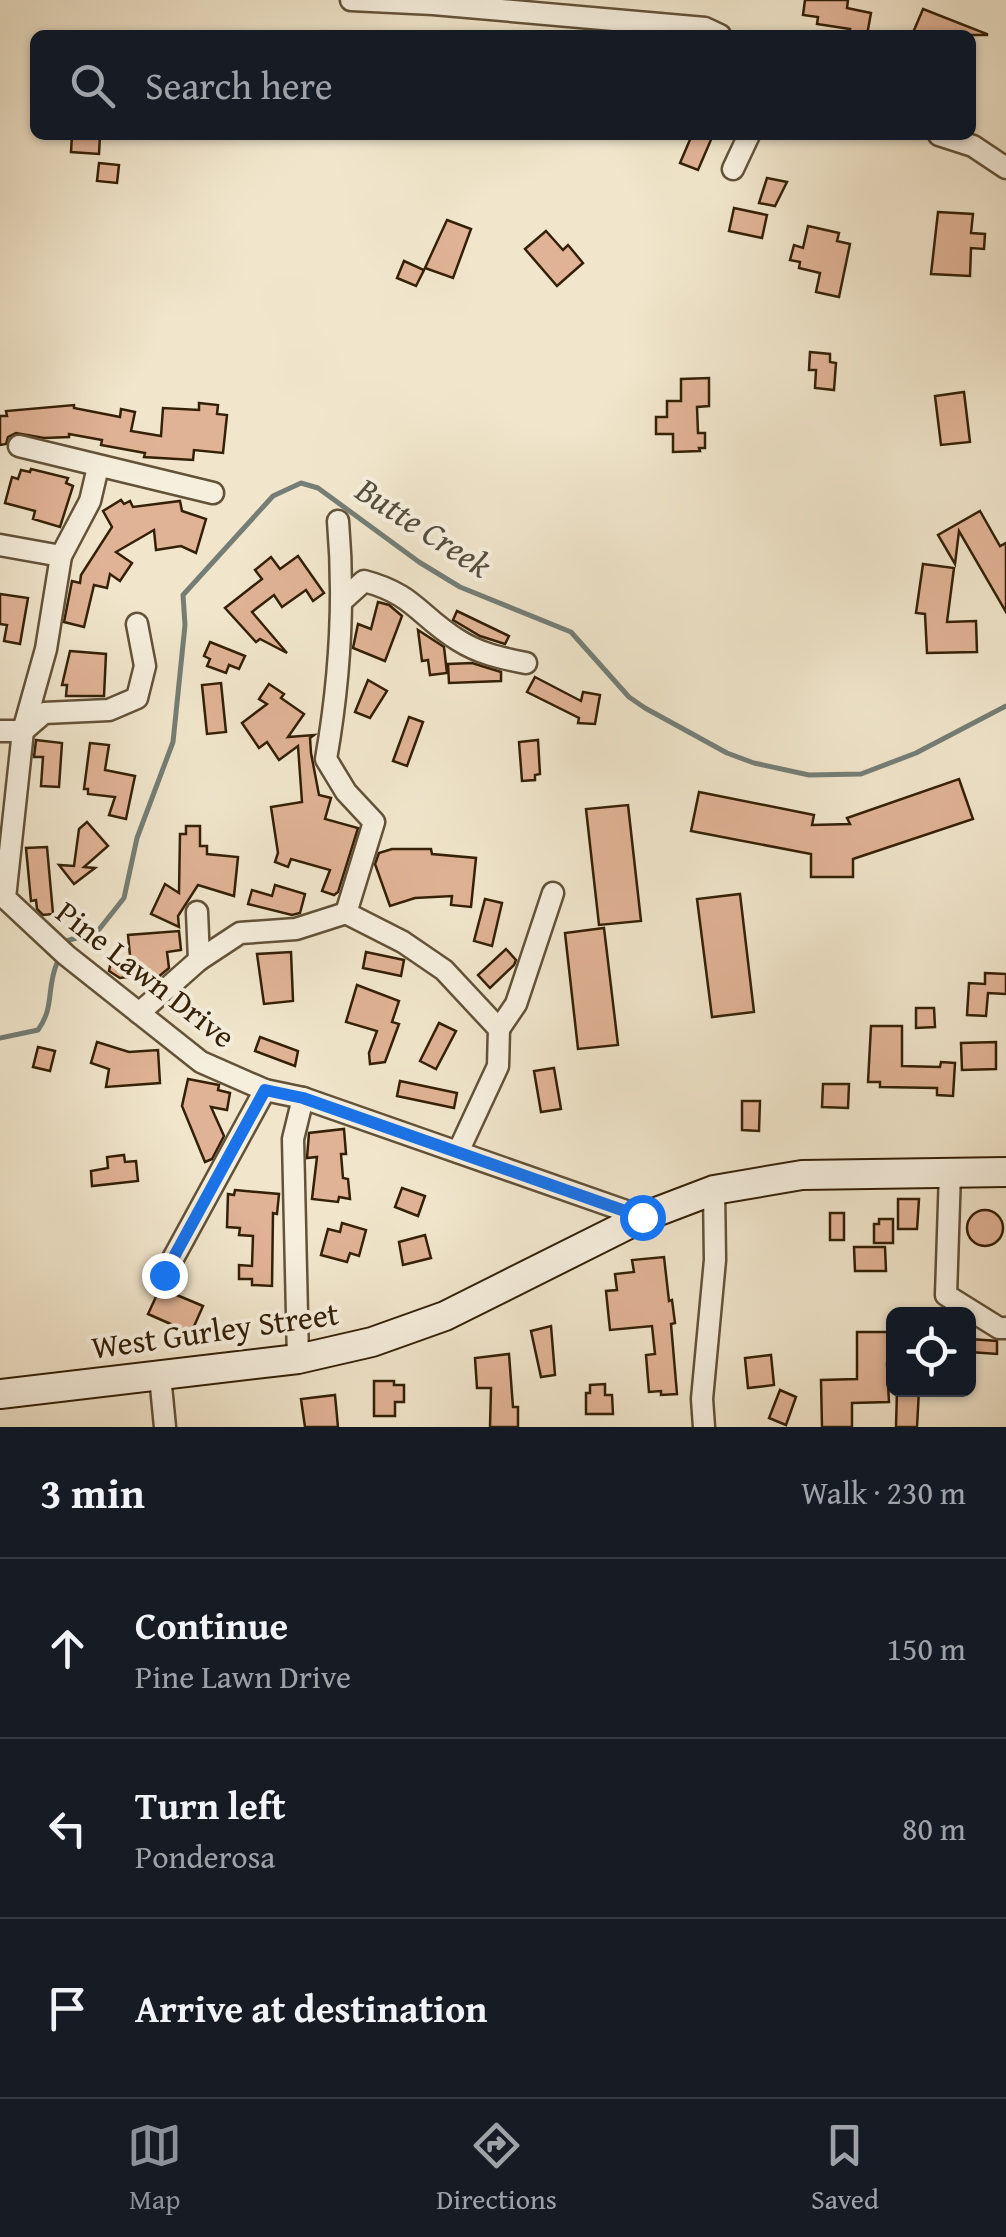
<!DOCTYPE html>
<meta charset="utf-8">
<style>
:root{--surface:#171b24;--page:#242831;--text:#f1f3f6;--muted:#9ea1a6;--line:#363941;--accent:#8c9099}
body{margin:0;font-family:"Gentium Book Plus",serif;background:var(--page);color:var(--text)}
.controls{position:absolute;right:30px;bottom:30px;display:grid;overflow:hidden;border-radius:15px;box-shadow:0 2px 8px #0004}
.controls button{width:90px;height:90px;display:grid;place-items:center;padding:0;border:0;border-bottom:2px solid var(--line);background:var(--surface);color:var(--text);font:50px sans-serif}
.stop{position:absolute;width:30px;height:30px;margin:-22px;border:8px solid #1a73e8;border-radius:50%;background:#fff}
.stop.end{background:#1a73e8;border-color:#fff;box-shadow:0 2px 10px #0008}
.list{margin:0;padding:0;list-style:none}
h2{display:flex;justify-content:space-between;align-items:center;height:130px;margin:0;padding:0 40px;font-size:42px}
h2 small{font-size:32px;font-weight:400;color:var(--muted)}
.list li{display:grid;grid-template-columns:65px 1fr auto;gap:30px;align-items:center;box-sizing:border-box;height:180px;padding:0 40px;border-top:2px solid var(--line)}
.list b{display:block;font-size:38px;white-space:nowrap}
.list p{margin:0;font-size:32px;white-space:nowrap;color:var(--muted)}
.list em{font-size:32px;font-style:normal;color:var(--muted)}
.icon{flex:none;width:55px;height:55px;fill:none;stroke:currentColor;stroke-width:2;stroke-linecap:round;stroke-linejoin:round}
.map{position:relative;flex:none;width:1006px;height:1427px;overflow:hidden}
.search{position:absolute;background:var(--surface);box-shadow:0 2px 8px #0004;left:30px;right:30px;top:30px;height:110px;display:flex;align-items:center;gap:25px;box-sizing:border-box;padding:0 35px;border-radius:15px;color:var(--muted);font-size:38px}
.sheet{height:670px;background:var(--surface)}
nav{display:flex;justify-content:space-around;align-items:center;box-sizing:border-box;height:140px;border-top:2px solid var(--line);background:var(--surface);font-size:28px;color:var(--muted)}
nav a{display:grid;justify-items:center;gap:5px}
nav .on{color:var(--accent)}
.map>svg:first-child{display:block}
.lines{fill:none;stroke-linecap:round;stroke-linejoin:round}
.stream{stroke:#747e76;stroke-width:5}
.building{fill:#e1b396;stroke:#342006;stroke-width:2.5}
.street-casing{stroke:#635238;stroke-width:25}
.secondary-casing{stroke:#342006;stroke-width:32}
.street{stroke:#f6efde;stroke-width:20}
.secondary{stroke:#f6efde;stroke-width:28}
.route{stroke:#1a73e8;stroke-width:12}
.labels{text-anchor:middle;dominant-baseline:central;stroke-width:8;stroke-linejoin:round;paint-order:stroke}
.street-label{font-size:32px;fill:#342006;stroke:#f6efde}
.water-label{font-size:35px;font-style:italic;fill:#544f3e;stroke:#f6efde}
</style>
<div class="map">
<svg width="1006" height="1427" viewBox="0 0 1006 1427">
<rect width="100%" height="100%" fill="#f1e6cc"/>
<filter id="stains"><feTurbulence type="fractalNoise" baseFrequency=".002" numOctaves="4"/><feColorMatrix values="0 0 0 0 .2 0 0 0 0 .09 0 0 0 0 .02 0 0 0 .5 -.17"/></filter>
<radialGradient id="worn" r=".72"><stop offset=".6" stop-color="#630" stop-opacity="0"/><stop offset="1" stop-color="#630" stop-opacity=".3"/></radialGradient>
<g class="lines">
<g class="stream">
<path d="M66,941l31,-9 27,-34 13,-60 36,-96 12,-117 -2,-30 90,-99 28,-13 17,5 101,74 41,25 111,45 58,65 16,11 82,45 27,10 55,12 52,-1 55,-21 90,-47"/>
<path d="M0,1038l38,-8c17,-24 8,-41 19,-67"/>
</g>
</g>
<g class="building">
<path d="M805,0h43l-1,8 24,5 -4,22h-19l2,-6 -33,-5 1,-7 -15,-2z"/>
<path d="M923,9l64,25v1h-75z"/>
<path d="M72,135h28l-1,19 -28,-2z"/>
<path d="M692,135h21l-15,35 -18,-7z"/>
<path d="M99,163l20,2 -2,18 -20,-2z"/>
<path d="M767,178l20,4 -12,24 -16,-3z"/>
<path d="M734,208l33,7 -5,23 -33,-7z"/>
<path d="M938,212l35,2 -2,19 14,1 -1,15 -13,-1 -1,28 -39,-2z"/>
<path d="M447,220l24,9 -18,49 -28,-10z"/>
<path d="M808,226l31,7 -2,8 13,3 -11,53 -23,-5 4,-19 -21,-5 1,-6 -10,-2 4,-15 9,3z"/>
<path d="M546,231l17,19 5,-5 15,18 -26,23 -32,-37z"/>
<path d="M404,261l20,9 -8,16 -19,-8z"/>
<path d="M810,352l20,2v8l6,1 -2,27 -19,-2 1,-18h-7z"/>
<path d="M709,378v28l-12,1 1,26h7v15h-6l1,3 -27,1v-18h-17v-17h11v-16h14v-22z"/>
<path d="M964,392l6,50 -29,3 -6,-49z"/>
<path d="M199,403l19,2 -1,9 10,1 -4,38 -29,-3 -1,10 -49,-3 1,-4 -44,-8 1,-5 -33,-6v3l-25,1 -28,-5 -8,4 -2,7 -6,1v-29h7l-1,-5 68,-6v3l46,9 1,-8 14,3 -4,19 30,5 2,-28 36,2z"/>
<path d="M31,469l37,9 -2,5 7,3 -13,41 -27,-8 2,-8 -30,-8 7,-26 6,2 3,-9 9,2z"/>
<path d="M121,500l3,4 6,-3 3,6 47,-6 2,10 24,8 -10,34 -15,-7 -25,4 -2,-20 -38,22 16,11 -12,18 -10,-7 -3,14 -13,-3 -10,42 -20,-5 8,-41 8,2 1,-8 31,-48 -9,-16z"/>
<path d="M980,511l20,35 6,-3v69l-47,-81 -4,33 -17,-29z"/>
<path d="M298,556l26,37 -11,8 -7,-11 -24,17 -8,-12 -22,17 35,41 -27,-14 -4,3 -31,-34 37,-29 -7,-9 16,-13 9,12z"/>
<path d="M923,564l31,4 -7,54 29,-1 1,31 -50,1 -2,-39 -9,-1z"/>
<path d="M0,594l28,4 -8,46 -16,-3 3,-16 -7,-1z"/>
<path d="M378,602l11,3 13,11 -17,45 -32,-13 5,-24 13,5z"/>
<path d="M457,611l52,25 -4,8 -25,-8 -27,-16z"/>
<path d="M418,630l26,17 3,26 -17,2 -2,-15 -6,1z"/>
<path d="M210,642l35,14 -6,13 -10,-4 -3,8 -19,-7 3,-7 -6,-3z"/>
<path d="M70,651l36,3 -2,42h-38l1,-11h-5z"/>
<path d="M472,663l29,9v9l-52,2 -1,-19z"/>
<path d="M535,677l46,24 2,-9 17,3 -5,29 -17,-1 1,-5 -52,-26z"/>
<path d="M368,680l19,11 -17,27 -15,-6z"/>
<path d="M221,683l5,49 -19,2 -5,-49z"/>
<path d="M269,684l15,10 -3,4 23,16 -16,23 26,-2 -4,3 1,15 8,42 12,3 -6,21 33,9 -20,64 -4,3 -12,-4 8,-21 -39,-11 -3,8 -13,-5 3,-9 -7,-46 31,-5 -4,-56 -19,14 -12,-18 -8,6 -17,-25 25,-19 -8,-5z"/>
<path d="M409,717l14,5 -16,44 -14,-5z"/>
<path d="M36,740l26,3 -3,44 -18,-1 2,-29h-9z"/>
<path d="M538,740l2,34 -5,1v5l-13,1 -3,-39z"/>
<path d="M90,743l19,2 -4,25 30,6 -9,43 -17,-4 6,-18 -27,-3v-5h-4z"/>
<path d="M959,779l14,40 -120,40v18h-42v-23l-120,-23 8,-39 115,23 -2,10 38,-1 -3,-6z"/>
<path d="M628,805l13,116 -42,4 -13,-116z"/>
<path d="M87,822l21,24 -24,21 11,1 -21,16 -15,-19 15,1 5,-37z"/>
<path d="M186,826h14v20h7v8l31,3 -4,39 -36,-11 -20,31 1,11 -28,-13 14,-30 14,9 1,-59h6z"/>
<path d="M47,847l6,67 -10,1 -6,-6 -1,-9 -5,1 -5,-53z"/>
<path d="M392,849h39l1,5 44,4 -5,49 -20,-2 1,-9 -37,2 -25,8 -15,-42 4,-11z"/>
<path d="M275,885l30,9 -5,19 -8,2 -44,-11 4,-14 20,6z"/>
<path d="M740,894l14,118 -42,5 -15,-118z"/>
<path d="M485,899l17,4 -10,43 -18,-5z"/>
<path d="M604,928l14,117 -40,4 -13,-116z"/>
<path d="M179,931l2,19 -14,2 2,16 -12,10 -13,2 -1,-5 -23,3 -11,-7 2,-10 20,5 -3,-31z"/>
<path d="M506,949l10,11 -2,5 -24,23 -12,-13z"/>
<path d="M291,952l2,49 -29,3 -7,-50z"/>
<path d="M366,952l38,8 -3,16 -38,-8z"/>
<path d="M985,973l21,1v20l-18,-1 -2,23 -19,-1 2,-32 16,1z"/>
<path d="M357,985l42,16 -7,21 7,2 -14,38 -15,2 -1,-11 8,-22 -31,-9z"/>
<path d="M916,1008h18l1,19 -19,1z"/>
<path d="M439,1023l17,8 -20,38 -16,-8z"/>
<path d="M871,1026h31v40l38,1 1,-5 14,1 -2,33 -16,-1v-7l-57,-1v-5h-12z"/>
<path d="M260,1037l38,14 -3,15 -40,-15z"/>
<path d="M97,1042l32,10 29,-2 2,33 -54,4 3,-18 -18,-6z"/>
<path d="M996,1042v27l-34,1 -1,-27z"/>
<path d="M38,1047l17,4 -5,20 -17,-4z"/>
<path d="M554,1068l7,41 -20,3 -7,-41z"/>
<path d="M188,1079l31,6 -1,5 12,3 -3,17 -16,-3 13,29 -12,23 -7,3 -23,-56z"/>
<path d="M400,1081l57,12 -3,15 -57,-12z"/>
<path d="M823,1084h26l-1,24 -26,-1z"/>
<path d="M742,1101h18l-1,30 -17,-1z"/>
<path d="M344,1129l2,25h-5l2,24 5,1 2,20 -11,-2 -1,5 -26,-3 5,-42 -10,1 2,-25z"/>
<path d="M124,1155l1,7 11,-1 2,20 -46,5 -1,-15 17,-3 -1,-11z"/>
<path d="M402,1188l23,8 -7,20 -23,-9z"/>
<path d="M235,1190l44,4 -2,20 -4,-1 -1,73 -20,-1v-6h-13v-14l13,1 1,-30 -14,-1 1,-7 -13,-1 1,-33 6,1z"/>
<path d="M898,1199h21l-2,30h-19z"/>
<circle cx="985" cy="1228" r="18"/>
<rect x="830" y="1213" width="14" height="27"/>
<path d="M879,1219h14v24h-19v-19h5z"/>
<path d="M342,1223l24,7 -7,26 -9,-3 -3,9 -26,-7 7,-26 12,3z"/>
<path d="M425,1235l6,23 -28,7 -4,-23z"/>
<path d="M854,1247h31l1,24h-31z"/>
<path d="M664,1257l5,44 3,-1 3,23 -4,1 6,70 -16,1v-4l-12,1 -3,-37 9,-1 -3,-28 -42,4 -4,-39 11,-1 -2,-16 19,-2 -2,-12z"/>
<path d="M160,1288l43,18 -12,27 -43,-19z"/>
<path d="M551,1326l4,49 -14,2 -10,-46z"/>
<path d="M857,1332h37v32h-7l2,38 -37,1v24h-30l-1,-47 36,-1z"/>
<path d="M970,1339l27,2v13l-27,-2z"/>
<path d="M509,1354l4,53h5v20h-28l1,-39h-14l-2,-30z"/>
<path d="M771,1355l3,30 -26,3 -3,-30z"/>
<path d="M374,1381h20v4h10v17h-9v14h-21z"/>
<path d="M605,1384v11h7l1,19h-27v-21h4v-8z"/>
<path d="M780,1390l16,7 -10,28 -17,-7z"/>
<path d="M897,1390h22l-2,37h-21z"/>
<path d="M335,1395l3,32h-33l-4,-28z"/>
</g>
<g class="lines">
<defs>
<g id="street">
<path d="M351,0l82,4 272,24 15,7"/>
<path d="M939,135l34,11 33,22"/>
<path d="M733,169l16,-34"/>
<path d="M19,446l194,47"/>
<path d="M98,467l-8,34 -29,55 -15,93 -23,82 -18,167 61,57 135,107 64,28 38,8 340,119"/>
<path d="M338,521c7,81 2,158 -12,238l20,33 28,30 -28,91"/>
<path d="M0,545l61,11"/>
<path d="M343,600l21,-19c50,13 55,35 94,59 22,14 43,18 68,23"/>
<path d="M0,731h23l21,-18 65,-3 28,-12 8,-32 -8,-42"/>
<path d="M197,912l2,48"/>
<path d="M139,1013l60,-53 41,-27 56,-4 50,-16 57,29 41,28 55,59 -1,37 -40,86"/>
<path d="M499,1029l17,-25 37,-111"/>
<path d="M950,1172l-4,123 53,33h7"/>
<path d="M164,1275l101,-185"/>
<path d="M298,1359l-5,-220 10,-41"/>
<path d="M160,1376l5,51"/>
<path d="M704,1427l-2,-28 13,-139 -1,-70"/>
</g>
<path id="secondary" d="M0,1394l298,-35 74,-17 73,-26 198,-99 71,-27 88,-15 204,-3"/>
</defs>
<use href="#street" class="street-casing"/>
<use href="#secondary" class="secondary-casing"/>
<use href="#street" class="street"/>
<use href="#secondary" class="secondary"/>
</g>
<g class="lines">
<path class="route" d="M164,1275l101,-185 38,8 339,119"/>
</g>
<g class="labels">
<g class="street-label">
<text transform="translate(146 974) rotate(38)">Pine Lawn Drive</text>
<text transform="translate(215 1330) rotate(-8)">West Gurley Street</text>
</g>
<g class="water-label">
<text transform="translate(424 527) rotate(33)">Butte Creek</text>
</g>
</g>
<rect width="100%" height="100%" filter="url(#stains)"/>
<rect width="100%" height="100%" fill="url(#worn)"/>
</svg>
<div class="controls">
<button><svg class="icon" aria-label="locate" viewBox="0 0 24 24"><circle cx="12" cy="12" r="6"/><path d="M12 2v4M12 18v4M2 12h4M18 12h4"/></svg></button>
</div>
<div class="stop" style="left:642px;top:1217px"></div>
<div class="stop end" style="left:164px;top:1275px"></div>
<div class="search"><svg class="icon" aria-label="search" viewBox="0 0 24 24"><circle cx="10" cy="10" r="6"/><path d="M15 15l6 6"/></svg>Search here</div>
</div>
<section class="sheet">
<h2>3 min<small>Walk · 230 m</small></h2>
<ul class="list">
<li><svg class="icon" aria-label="ahead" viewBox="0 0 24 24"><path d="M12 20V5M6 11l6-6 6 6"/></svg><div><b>Continue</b><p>Pine Lawn Drive</p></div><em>150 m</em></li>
<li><svg class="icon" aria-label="left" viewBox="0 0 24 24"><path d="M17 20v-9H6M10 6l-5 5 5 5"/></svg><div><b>Turn left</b><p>Ponderosa</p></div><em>80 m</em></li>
<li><svg class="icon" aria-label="arrive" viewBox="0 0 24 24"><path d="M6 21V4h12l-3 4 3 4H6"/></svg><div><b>Arrive at destination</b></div></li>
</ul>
</section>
<nav>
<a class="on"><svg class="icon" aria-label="map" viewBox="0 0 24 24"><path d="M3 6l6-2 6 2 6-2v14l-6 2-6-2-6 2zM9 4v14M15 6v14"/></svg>Map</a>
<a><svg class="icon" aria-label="directions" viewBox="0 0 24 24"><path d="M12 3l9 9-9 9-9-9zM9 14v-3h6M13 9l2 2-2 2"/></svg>Directions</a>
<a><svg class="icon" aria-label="saved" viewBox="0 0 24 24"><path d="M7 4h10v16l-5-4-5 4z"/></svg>Saved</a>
</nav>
